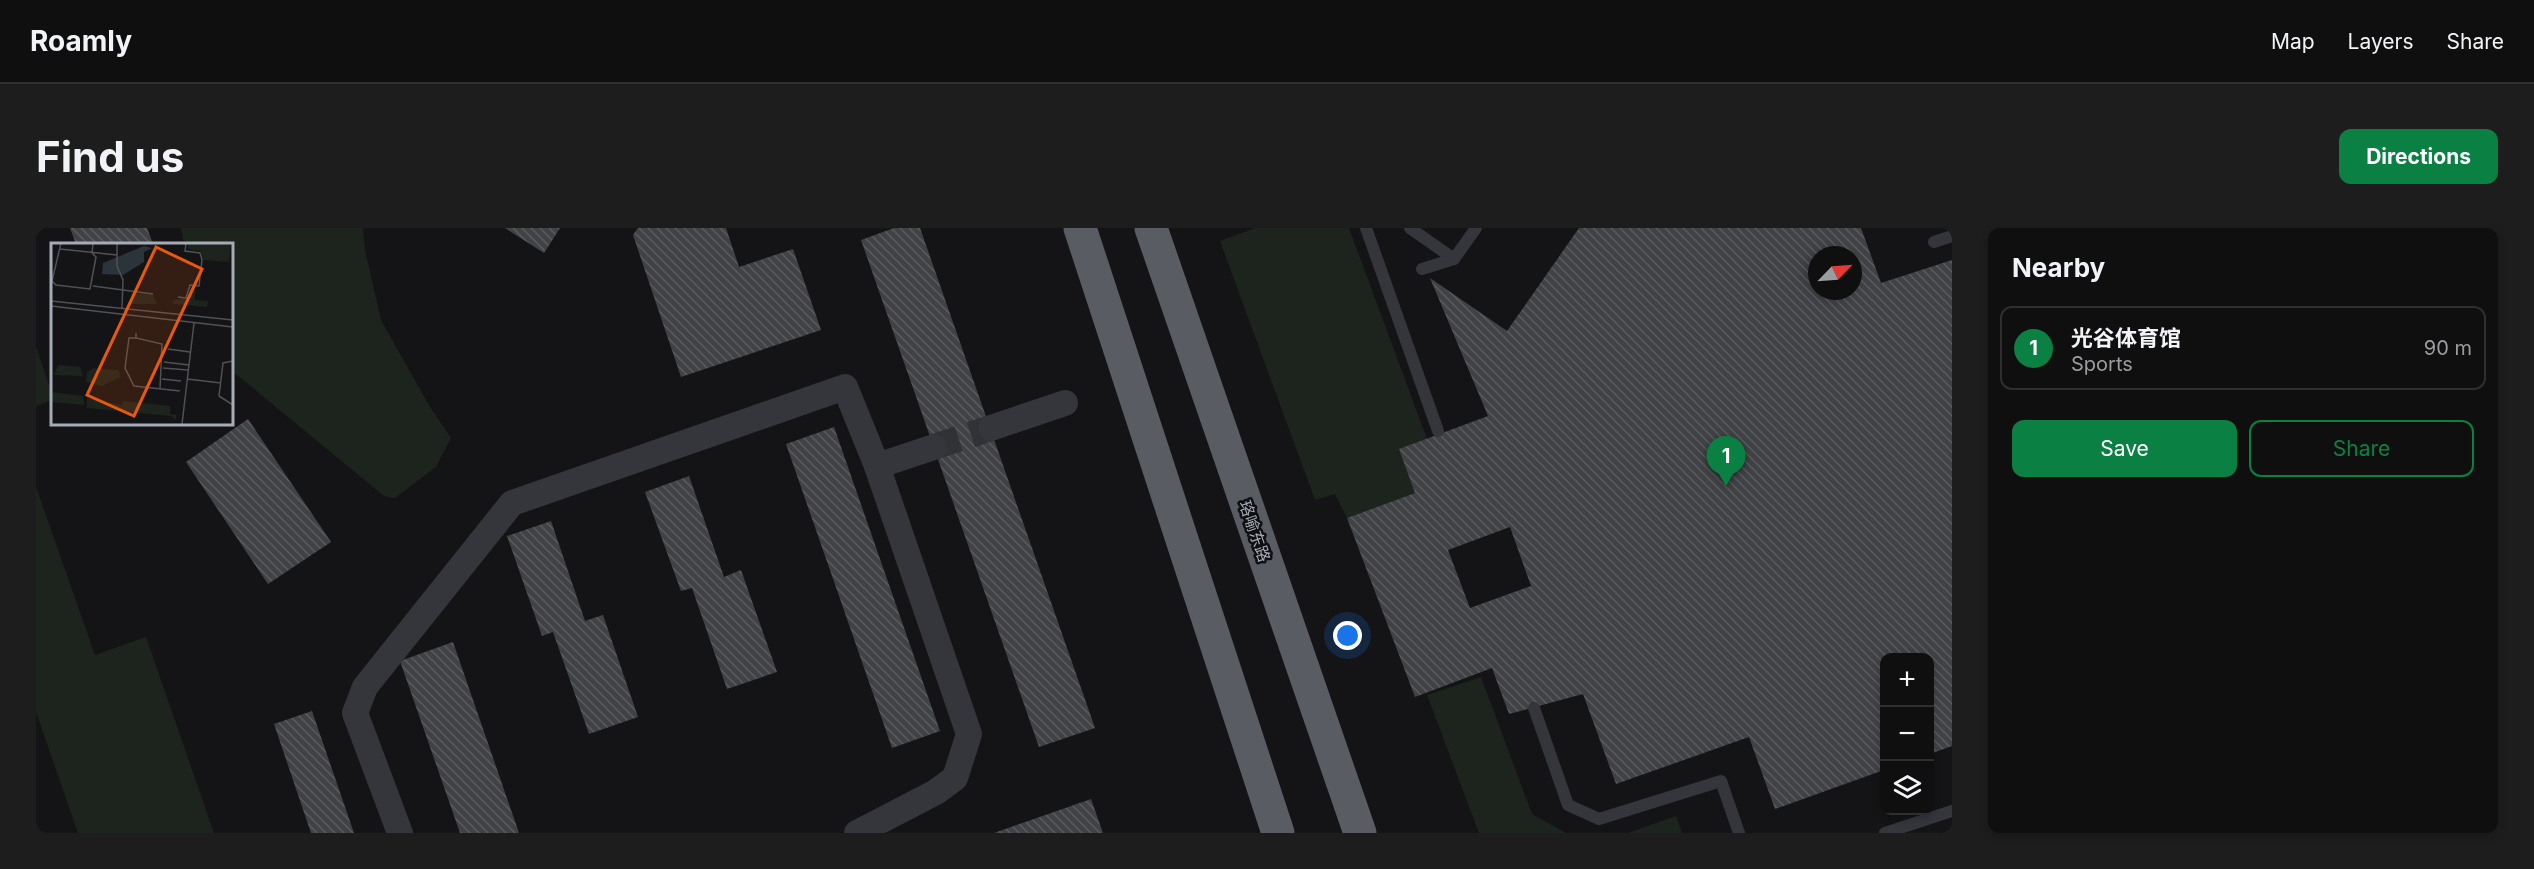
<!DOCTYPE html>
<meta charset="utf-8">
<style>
:root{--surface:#0f0f10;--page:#1d1d1e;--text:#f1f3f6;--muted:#9b9c9f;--line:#2f2f30;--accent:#0b8043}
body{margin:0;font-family:Inter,"Noto Sans SC",sans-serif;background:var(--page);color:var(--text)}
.controls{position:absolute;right:18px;bottom:18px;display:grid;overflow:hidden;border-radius:12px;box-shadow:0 3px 9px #0003}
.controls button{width:54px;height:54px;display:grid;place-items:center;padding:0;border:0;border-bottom:2px solid var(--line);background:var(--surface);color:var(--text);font:30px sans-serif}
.compass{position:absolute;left:1772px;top:18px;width:54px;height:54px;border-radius:50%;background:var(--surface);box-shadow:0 3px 9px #0003;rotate:65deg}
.you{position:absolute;left:1312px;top:408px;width:21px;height:21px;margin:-15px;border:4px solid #fff;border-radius:50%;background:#1a73e8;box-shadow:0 0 0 9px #1a73e833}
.badge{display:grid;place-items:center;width:39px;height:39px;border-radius:50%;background:var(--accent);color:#fff;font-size:20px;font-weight:700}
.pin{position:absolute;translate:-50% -50px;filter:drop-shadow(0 2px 3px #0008)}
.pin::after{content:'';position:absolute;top:32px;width:21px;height:18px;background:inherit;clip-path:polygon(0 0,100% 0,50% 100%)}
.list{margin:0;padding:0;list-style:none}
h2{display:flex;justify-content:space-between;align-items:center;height:78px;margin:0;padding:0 24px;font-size:26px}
h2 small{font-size:20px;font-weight:400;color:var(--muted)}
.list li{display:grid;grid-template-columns:39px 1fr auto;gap:18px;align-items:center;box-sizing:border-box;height:84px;margin:0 12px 12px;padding:0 12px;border:2px solid var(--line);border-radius:12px}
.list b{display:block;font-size:22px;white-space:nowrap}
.list p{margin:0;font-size:20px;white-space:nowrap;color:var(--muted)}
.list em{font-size:20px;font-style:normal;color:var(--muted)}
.actions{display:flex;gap:12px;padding:18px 24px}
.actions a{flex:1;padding:14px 0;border:2px solid var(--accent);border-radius:12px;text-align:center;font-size:21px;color:var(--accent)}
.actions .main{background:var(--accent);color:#fff}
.icon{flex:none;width:33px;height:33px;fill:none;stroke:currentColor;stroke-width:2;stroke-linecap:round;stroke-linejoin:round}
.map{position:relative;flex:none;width:1916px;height:605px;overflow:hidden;border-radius:12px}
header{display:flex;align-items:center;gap:36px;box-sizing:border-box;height:84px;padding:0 30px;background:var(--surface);border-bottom:2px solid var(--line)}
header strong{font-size:28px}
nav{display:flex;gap:33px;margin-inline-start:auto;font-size:21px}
.intro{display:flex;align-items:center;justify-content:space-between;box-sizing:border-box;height:144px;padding:0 36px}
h1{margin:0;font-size:42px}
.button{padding:15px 27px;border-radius:12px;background:var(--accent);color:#fff;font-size:21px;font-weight:700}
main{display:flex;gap:36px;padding:0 36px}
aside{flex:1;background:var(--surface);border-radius:12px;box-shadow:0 3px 9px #0003}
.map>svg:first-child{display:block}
.green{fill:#1c241d}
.building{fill:url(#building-back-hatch);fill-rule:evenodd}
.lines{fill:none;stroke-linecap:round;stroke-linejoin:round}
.minor-tunnel{stroke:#313236;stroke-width:26;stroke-dasharray:26 13;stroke-linecap:butt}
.service{stroke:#35363b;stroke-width:12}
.minor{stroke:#35363b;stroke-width:26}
.trunk{stroke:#595c63;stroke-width:33}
.labels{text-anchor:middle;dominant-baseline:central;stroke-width:5;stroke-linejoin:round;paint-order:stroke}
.street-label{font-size:16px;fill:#a6acb6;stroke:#0f0f11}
.inset-road{fill:none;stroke:#4e5156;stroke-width:1.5}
.view{fill:#e8590c;fill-opacity:0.15;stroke:#e8590c;stroke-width:3}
.inset-edge{fill:none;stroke:#a6acb6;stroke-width:3}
</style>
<header>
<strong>Roamly</strong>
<nav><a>Map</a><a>Layers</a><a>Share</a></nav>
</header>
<div class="intro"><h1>Find us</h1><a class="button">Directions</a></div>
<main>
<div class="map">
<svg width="1916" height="605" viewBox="0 0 1916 605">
<defs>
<pattern id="building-back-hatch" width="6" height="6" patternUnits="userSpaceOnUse" patternTransform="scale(1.5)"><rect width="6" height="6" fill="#404246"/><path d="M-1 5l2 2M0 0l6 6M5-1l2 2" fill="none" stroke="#595b5e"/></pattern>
</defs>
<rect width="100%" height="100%" fill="#141416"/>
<g class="green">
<path d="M145,0h182l2,22 16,70 49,87 21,31 -15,29 -41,31 -11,-2 -153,-126v-126h-47z"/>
<path d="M1219,0h94l78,211 -12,54 -68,25 -12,-24 -20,6 -95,-259z"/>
<path d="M0,119l16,47v6l-16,6z"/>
<path d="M0,259l59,168 51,-18 68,196h-136l-42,-121z"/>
<path d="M1445,449l51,137 34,19h-87l-52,-138z"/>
<path d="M1640,588l6,17h-54z"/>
</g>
<g class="building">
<path d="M34,0h77l6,16h-77z"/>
<path d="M469,0h55l-16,25z"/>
<path d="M602,0h88l13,39 54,-18 28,81 -140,47 -48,-142z"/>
<path d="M858,0h26l175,500 -56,19 -178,-507z"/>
<path d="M1543,0h282l20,55 71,-23v486l-22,8v-96h-46v112l-109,39 -26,-72 -133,47 -33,-90 -74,20 -17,-46 -77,29 -68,-179 68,-25 -16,-44 89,-33 -58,-138 77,53zM1781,27h36v36h-36zM1474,299l21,59 -61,22 -22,-58z"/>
<path d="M212,191l83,123 -63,42 -82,-122z"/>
<path d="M798,199l106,304 -48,17 -106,-304z"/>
<path d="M653,248l35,101 17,-7 36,102 -50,17 -35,-101 -11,3 -36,-99z"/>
<path d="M515,293l34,100 18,-6 35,102 -49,17 -36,-102 -11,4 -35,-100z"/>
<path d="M417,414l66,191h-59l-60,-172z"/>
<path d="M276,483l42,122h-43l-37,-109z"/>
<path d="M1055,571l12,34h-109z"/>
</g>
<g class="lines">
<path class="minor-tunnel" d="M898,219l57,-19"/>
<g class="service">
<path d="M1330,0l72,203"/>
<path d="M1374,0l44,31 22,-31"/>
<path d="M1898,14l18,-6"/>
<path d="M1386,41l32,-10"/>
<path d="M1498,480l34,97 31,14 122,-38 18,52"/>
<path d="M1849,605l67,-22"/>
</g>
<g class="minor">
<path d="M955,200l74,-25"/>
<path d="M364,605l-45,-120 10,-26 147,-184 333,-116 32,79"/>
<path d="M821,605l79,-41 19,-14 14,-44 -92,-268 57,-19"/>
</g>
<g class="trunk">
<path d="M1044,0l198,605"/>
<path d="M1115,0l209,605"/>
</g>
</g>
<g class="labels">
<g class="street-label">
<text transform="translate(1219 303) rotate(71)">珞喻东路</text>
</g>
</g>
<g transform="translate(15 15)">
<rect width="182" height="182" fill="#141416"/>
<path d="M137,0h43l-2,19 -26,-2 -2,-9 -13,-2zM140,47h4v10l13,1 -1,6 -34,-3 1,-4 16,-3zM81,50l21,2 4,9h-26zM7,122l22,2 3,9 -29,-1zM43,125l24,2 3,7 -19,9 -16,-4 1,-10zM0,149l32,4 1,9 -33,-3zM36,155l35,7 1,-4 47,5v8l6,1v5l-5,-4 -84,-8z" fill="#1c241d"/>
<path d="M93,3l8,2 -8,4v10l-21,13 -21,-1 1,-11z" fill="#2a343a"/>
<path class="inset-road" d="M10,0l-9,38 4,4 34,4 6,-32 -4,-4 1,-10M66,0v23l6,14 -1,28M9,6l57,6M42,43l60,8M127,54l8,1 4,-13 9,1 3,-26 -2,-7 -15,-2 1,-7 -5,-1M0,58l182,19M0,63l182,21M85,90v5l26,6 -2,45M85,95h-7l-4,30 9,18 46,5M117,106l22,3M182,118l-10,2 -4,33 14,9M113,119l25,3M112,125l25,2M111,136l19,2M136,136l34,4M131,181l12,-101"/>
<path class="view" d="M105,4l46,22 -68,147 -47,-21z"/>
<rect width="182" height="182" class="inset-edge"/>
</g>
</svg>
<div class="controls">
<button>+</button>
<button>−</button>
<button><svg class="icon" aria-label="layers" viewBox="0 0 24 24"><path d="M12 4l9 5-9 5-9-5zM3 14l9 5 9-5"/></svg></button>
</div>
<svg class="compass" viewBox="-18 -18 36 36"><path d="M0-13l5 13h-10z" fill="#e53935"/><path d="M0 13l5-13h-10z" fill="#9b9c9f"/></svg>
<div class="you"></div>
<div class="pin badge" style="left:1690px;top:258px">1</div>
</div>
<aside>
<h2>Nearby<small></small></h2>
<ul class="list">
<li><span class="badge">1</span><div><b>光谷体育馆</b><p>Sports</p></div><em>90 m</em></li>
</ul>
<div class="actions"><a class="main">Save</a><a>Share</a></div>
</aside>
</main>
